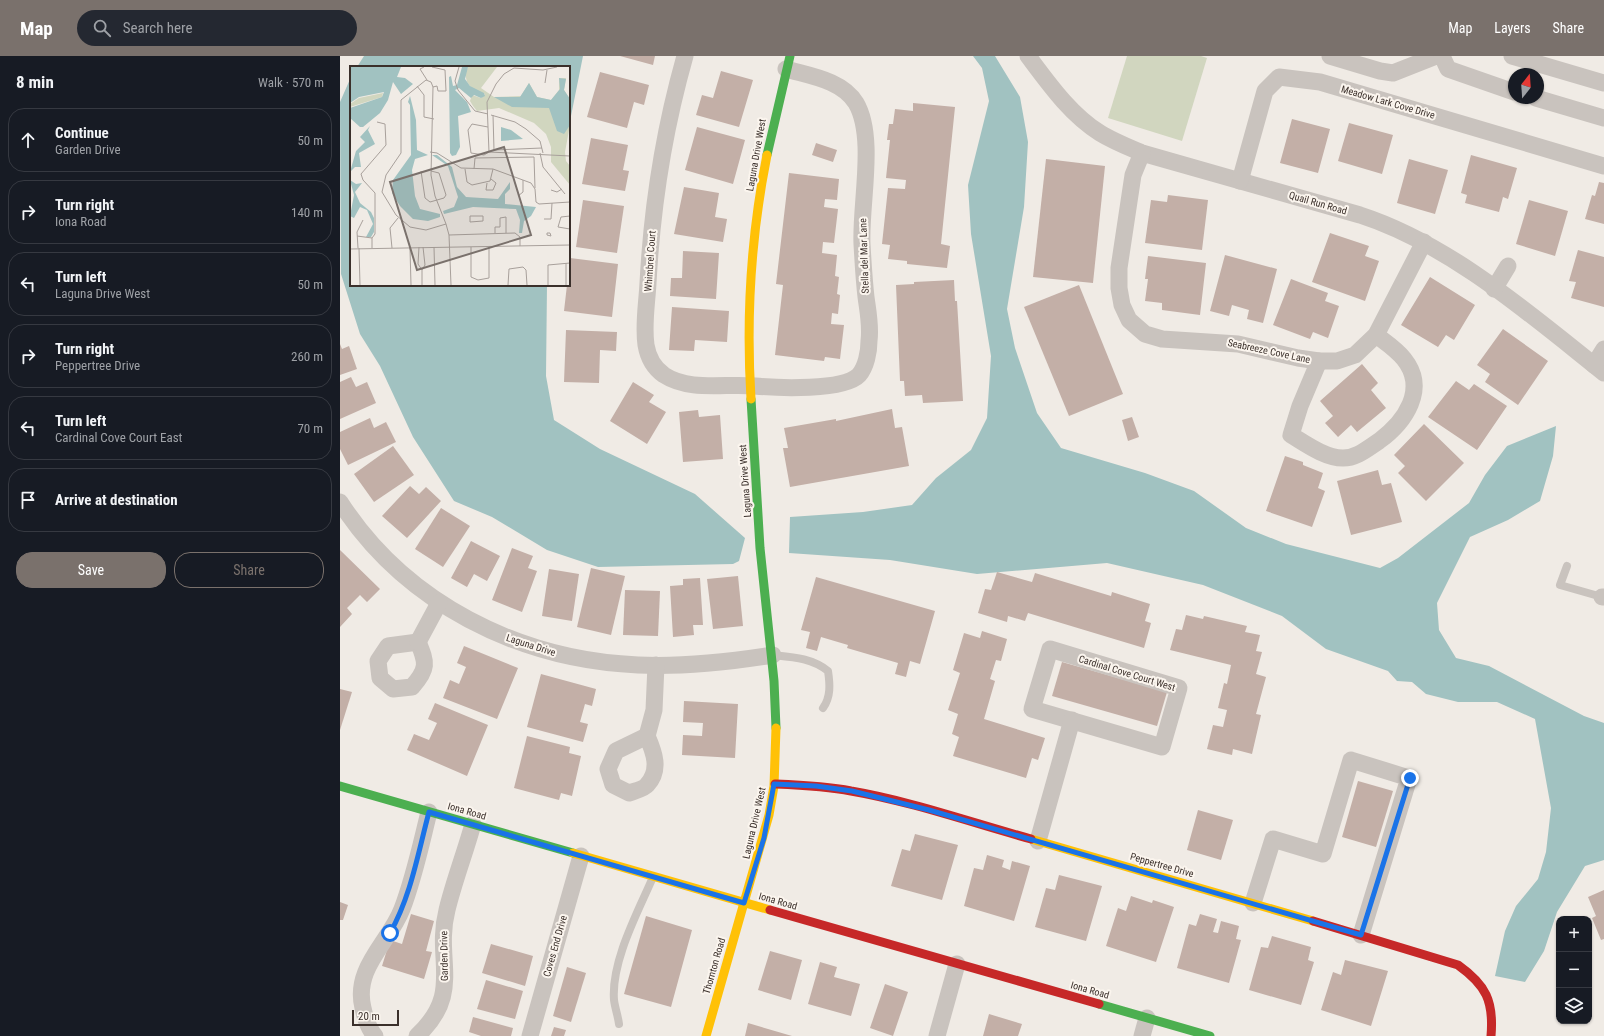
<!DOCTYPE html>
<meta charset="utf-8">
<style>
:root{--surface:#171b24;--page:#242831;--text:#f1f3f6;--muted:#9ea1a6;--line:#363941;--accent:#7a716c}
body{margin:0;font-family:"Roboto Condensed",sans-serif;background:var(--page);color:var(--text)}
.controls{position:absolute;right:12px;bottom:12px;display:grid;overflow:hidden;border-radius:8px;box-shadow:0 1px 3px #0004}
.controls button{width:36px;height:36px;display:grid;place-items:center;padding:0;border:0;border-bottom:1px solid var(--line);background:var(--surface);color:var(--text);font:20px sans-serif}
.compass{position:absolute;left:1168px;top:12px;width:36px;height:36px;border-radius:50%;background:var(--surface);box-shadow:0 1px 3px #0004;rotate:17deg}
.scale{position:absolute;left:12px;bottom:10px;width:47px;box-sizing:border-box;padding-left:4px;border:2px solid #3b302b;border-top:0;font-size:11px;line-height:14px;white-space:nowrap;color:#3b302b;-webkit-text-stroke:3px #fbf5ee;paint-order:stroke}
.stop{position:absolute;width:12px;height:12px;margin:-9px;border:3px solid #1a73e8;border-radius:50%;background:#fff}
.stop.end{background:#1a73e8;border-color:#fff;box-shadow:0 1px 4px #0008}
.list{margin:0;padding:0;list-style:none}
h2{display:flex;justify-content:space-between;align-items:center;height:52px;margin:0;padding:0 16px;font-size:17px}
h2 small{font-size:13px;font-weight:400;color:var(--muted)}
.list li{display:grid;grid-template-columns:26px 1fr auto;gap:12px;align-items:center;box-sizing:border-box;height:64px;margin:0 8px 8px;padding:0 8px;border:1px solid var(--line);border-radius:16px}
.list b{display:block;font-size:15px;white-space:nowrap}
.list p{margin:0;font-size:13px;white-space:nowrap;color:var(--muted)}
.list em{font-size:13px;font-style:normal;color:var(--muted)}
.actions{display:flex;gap:8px;padding:12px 16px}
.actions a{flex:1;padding:9px 0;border:1px solid var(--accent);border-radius:16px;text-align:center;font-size:14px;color:var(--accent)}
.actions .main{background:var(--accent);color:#fff}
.icon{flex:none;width:22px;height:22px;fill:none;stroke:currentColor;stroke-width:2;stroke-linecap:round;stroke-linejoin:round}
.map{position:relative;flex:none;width:1264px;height:980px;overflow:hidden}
header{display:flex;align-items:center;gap:24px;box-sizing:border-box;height:56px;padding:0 20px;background:var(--accent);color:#fff}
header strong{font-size:19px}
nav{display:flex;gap:22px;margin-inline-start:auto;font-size:14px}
.search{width:280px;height:36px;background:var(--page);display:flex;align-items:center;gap:10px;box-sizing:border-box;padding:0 14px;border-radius:22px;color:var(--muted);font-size:15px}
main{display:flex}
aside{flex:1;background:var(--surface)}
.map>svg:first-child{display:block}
.green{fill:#d1d6bf}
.water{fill:#a1c2c1}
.building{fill:#c3afa7}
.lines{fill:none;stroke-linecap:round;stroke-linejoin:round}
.lane{stroke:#c9c3be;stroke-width:8}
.street{stroke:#c9c3be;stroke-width:17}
.fast{stroke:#4caf50;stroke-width:9}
.slow{stroke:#ffc107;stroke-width:9}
.jam{stroke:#c62828;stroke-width:9}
.route{stroke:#1a73e8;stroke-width:5}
.labels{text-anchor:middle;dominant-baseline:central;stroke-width:4;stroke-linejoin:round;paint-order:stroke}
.street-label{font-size:10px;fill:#3b302b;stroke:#fbf5ee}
.inset-road{fill:none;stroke:#a8a09b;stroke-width:1}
.view{fill:#7a716c;fill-opacity:0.15;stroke:#7a716c;stroke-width:2}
.inset-edge{fill:none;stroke:#3b302b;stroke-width:2}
</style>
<header>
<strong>Map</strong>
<div class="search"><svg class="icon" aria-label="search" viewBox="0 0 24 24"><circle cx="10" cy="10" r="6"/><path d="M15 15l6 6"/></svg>Search here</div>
<nav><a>Map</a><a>Layers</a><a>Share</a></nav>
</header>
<main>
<aside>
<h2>8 min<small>Walk · 570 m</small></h2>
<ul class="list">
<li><svg class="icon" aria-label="ahead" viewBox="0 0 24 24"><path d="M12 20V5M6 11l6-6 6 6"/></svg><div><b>Continue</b><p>Garden Drive</p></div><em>50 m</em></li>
<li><svg class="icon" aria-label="right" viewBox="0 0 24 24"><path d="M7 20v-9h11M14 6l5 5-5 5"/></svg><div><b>Turn right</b><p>Iona Road</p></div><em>140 m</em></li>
<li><svg class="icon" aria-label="left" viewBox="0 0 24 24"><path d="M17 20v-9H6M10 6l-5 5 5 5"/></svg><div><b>Turn left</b><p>Laguna Drive West</p></div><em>50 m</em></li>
<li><svg class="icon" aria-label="right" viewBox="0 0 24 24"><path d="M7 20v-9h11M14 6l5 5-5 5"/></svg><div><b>Turn right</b><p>Peppertree Drive</p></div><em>260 m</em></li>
<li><svg class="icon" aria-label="left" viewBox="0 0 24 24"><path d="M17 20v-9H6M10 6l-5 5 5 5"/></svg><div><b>Turn left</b><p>Cardinal Cove Court East</p></div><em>70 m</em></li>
<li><svg class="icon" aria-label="arrive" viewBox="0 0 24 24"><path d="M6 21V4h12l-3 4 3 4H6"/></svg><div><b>Arrive at destination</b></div></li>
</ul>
<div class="actions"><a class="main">Save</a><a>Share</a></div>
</aside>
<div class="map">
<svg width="1264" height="980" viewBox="0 0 1264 980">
<rect width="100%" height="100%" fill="#f0ebe5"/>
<path class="green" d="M787,0h74l6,2 -25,83 -74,-23z"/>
<g class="water">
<path d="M24,0h219l-14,70v-59h-212z"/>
<path d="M633,0h22l25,41 8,45 -4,65 -17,102 8,39 22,65 24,35 84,25 49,18 52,37 40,16 94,24 18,-10 71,-55 16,-28 22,-29 49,-20 -3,30 -13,45 -32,19 -38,17 -33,66 2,27 17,28 33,8 95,50 20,7v137l-19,6 -28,46 -13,39 -19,31 -30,-6 10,-45 11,-25 22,-27 8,-27 5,-44 -16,-89 -38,-17h-39l-32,-8 -14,-12 -15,-1 -9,-10 -62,-22 -44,-33 -79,-31 -96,-22 -130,11 -87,-14 -101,-7 1,-36 73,-5 49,-7 24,-27 35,-28 16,-32 4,-62 -20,-122 -3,-49 21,-84 -7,-33z"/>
<path d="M11,21v208h196l-1,91 8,44 46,29 95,45 50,44 -6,23 -6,3 -135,3 -51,-17 -55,-33 -38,-16 -41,-64 -33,-71 -20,-32 -19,-60 -1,-172z"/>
</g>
<g class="building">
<path d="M280,0h35l-2,9z"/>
<path d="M381,15l32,9 -14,47 -43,-12 6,-20 11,3z"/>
<path d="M260,16l49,13 -5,20 -10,-3 -7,26 -40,-11z"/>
<path d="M573,47l42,4 -14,137 9,2 -3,22 -40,-4v-3l-19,-2 2,-14 -8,-1 6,-56 17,1 1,-9 -20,-2 4,-38h-3l2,-16h4l2,-15 18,2z"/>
<path d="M952,63l38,10 -12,44 -38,-10z"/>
<path d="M1009,67l44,12 -11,39 -44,-13z"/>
<path d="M357,71l48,13 -12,44 -48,-14z"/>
<path d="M251,82l37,7 -5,25 6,1 -4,20 -43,-7z"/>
<path d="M476,87l21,7 -4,12 -21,-7z"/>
<path d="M1131,99l46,13 -9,31 -5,-2 -4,15 -34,-9 2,-8 -6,-2z"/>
<path d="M706,103l59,7 -12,117 -60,-6z"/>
<path d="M1069,103l39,11 -13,44 -38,-11z"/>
<path d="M449,117l50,6 -2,21 -12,-1 -1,8 14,2 -4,34 -11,-1 -1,11 15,2 -2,21 4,1 -2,17 3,1 -2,19 -6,-1 -1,11 13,1 -4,34 -15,-2 -1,4 -49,-6 8,-70 -7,-1z"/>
<path d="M1259,126l5,1v41l-19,-5 7,-24 3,1z"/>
<path d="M344,131l35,6 -4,24 12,2 -4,23 -49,-8z"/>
<path d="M828,139l40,5 -6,50 -57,-7 6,-43 16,2z"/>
<path d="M243,144l41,6 -7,47 -41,-6z"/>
<path d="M1189,144l39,11 -13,45 -39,-12z"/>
<path d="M990,177l39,13 -4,10 14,5 -14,40 -53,-19z"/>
<path d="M1238,194l26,7v50l-33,-9 5,-16 -7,-1z"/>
<path d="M343,195l36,2 -3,46 -46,-3 1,-18h11z"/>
<path d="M885,199l52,14 -14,54 -16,-4 2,-9 -17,-5 -3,11 -19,-5z"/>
<path d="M808,200l58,7 -6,52 -38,-5v-7l-17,-2 3,-22h-3z"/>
<path d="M230,202l48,6 -6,53 -48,-6 3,-26h2z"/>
<path d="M1090,221l45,28 -21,35 -8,-5 -8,12 -37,-22z"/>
<path d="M951,223l37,14 -3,8 14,5 -11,32 -15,-6 -3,7 -37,-14z"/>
<path d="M614,224l1,21h2l6,100 -40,2 -1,-8 -17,1 -1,-15h-4l-4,-96 18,-1v-2z"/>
<path d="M739,229l44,109 -54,22 -45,-109z"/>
<path d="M332,251l57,4 -2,31 -32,-2 -1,11 -25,-1z"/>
<path d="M1163,273l45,32 -30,44 -33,-23 5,-8 -13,-9z"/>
<path d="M226,274l51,2 -1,19 -16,-1 -1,33 -35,-1z"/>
<path d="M0,288l2,5 7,-3 8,23 -17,6z"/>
<path d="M1022,308l16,19 -7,7 15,18 -29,24 -6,-7 -13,12 -13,-14 8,-7 -13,-15z"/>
<path d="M11,321l5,10 11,-5 9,21 -36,16v-37z"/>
<path d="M1116,325l13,9 5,-6 33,22 -30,44 -49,-33z"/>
<path d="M293,326l21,13 -5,7 17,10 -19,32 -37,-23z"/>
<path d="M552,353l3,19 7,-1 7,39 -119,21 -7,-39h5l-4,-20 52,-9v2z"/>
<path d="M358,354l1,7 21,-2 3,44 -40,3 -4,-50z"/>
<path d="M792,361l7,20 -11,4 -6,-21z"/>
<path d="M30,362l4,10 12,-6 10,20 -48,23 -8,-16v-17z"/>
<path d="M1084,368l40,39 -38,38 -28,-28 7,-7 -11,-11z"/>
<path d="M53,390l21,29 -40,27 -20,-28z"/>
<path d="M945,400l18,6v3l20,8 -5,15 7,3 -13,36 -46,-16z"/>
<path d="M1038,414l4,15 9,-2 11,39 -51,13 -14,-54z"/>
<path d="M70,430l9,8 7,-7 15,14 -34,37 -25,-22z"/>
<path d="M101,452l29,18 -27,41 -28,-18z"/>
<path d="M131,485l29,15 -13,25 -13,-7 -7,13 -16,-9z"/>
<path d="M172,492l21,8 -5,12 9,3 -15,41 -30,-12z"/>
<path d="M0,494l40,39 -13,13 -7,-7 -13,13 5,6 -12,13z"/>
<path d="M251,512l34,8 -14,59 -34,-8z"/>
<path d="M209,513l30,5 -7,47 -30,-5z"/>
<path d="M657,516l35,10 3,-9 76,23 1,-4 38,12 -5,17 6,2 -7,25 -116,-35 -3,8 -17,-5 -1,6 -29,-9 7,-24 6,1z"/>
<path d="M398,520l5,50 -30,3 -6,-50z"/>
<path d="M476,521l119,34 -15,53 -10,-3 -4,16 -11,-3 3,-11 -51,-15 1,-3 -27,-8 -4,14 -11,-3 4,-16 -9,-2z"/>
<path d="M360,522l3,47h-10l1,10 -21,2 -3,-51 13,-1v-6z"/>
<path d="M285,534l35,1 -2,45 -35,-1z"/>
<path d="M846,559l17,4 1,-3 43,10 -2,6 15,3 -4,16 6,1 -6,22 10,3 -10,37 5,1 -9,39 -19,-5 -1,6 -25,-6 6,-24 10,2 4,-17 -9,-2 6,-25 3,1 4,-19 -61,-15 6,-21 6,1z"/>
<path d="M642,575l25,8 -6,22 -5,-1 -6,19 5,2 -11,38 61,19 -7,22 -6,-2 -6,20 -73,-22 6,-19 -7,-3 6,-20 -10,-4 12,-37 -7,-3 11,-37 16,5z"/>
<path d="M124,590l54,22 -21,51 -54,-21 7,-18 9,4 7,-17 -9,-4z"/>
<path d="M722,606l105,30 -10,34 -105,-30z"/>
<path d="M201,618l55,15 -4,17 -7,-2 -5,18 8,2 -5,18 -56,-15z"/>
<path d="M0,633l12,3 -12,38z"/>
<path d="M344,645l54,3 -3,54 -53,-3 1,-20 19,1 1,-13 -20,-1z"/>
<path d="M95,647l53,22 -21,51 -60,-26 7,-16 15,6 8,-17 -9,-4z"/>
<path d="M187,680l43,11 -1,6 12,3 -9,40 -11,-3 -2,7 -45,-12z"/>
<path d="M1018,725l35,10 -17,56 -34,-10z"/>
<path d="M858,754l35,10 -12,40 -34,-10z"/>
<path d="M575,778l43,11 -16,55 -51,-14 11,-37 8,2z"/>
<path d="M647,799l17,5 -2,7 8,3 2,-9 18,5 -16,55 -50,-15 10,-38 9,2z"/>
<path d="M719,819l43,11 -16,55 -51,-14 11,-39 9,2z"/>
<path d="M1264,834v49l-3,1 -9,-22 4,-2 -8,-19z"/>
<path d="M791,840l21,7 1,-3 21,7 -18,55 -50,-16 12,-38 8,3z"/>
<path d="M0,846l8,3 -5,15h-3z"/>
<path d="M71,858l23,7 -8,30 6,1 -8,27 -42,-13 8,-26 12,4z"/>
<path d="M860,858l17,5 -4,13 5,1 3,-12 18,5 -3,13 5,1 -12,43 -52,-15 12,-44 7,2z"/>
<path d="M306,860l46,14 -21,77 -47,-13z"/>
<path d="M932,880l39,11 -3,13 6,2 -13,43 -52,-15 12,-43 7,1z"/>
<path d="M151,888l42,12 -8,30 -43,-13z"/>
<path d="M430,895l32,9 -11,40 -33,-10z"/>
<path d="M1005,904l43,11 -17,55 -50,-16 12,-38 8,3z"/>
<path d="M480,906l17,5 -3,10 26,7 -9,32 -43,-12z"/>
<path d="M227,911l19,6 -15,49 -18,-6z"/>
<path d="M146,924l37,11 -8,28 -38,-10z"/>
<path d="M545,928l23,8 -15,44 -23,-8z"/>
<path d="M649,958l33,10 -4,12h-35z"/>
<path d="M133,961l40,11 -2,8h-30l-12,-4z"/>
<path d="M408,967l44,13h-47z"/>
<path d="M214,971l12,3 -2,6h-13z"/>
</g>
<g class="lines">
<g class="lane">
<path d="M1227,510l-7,19 42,12"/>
<path d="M433,599c20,2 39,3 55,16 2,13 3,26 -5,37"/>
<path d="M279,968c-1,-8 -4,-16 -5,-24 -3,-39 24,-88 39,-123"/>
</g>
<g class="street">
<path d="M345,0c-21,74 -33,150 -37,227 -1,20 -5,42 -2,62 2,12 8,23 18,30 26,17 62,8 91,11 22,2 89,5 104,-11 7,-8 10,-23 10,-34 2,-15 -1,-29 -3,-44 -2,-17 -3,-35 -4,-53 -2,-39 14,-107 -6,-141 -14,-23 -46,-27 -70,-34"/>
<path d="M688,0c21,28 42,58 72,77 13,8 28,14 42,20l218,62c90,29 171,100 244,158"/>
<path d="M990,0l50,15 13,2 43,-17"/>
<path d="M1102,0l6,13 66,23"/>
<path d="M1172,0l92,27"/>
<path d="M1196,42l68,20"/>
<path d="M802,97l-9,22 -14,93v20l3,17 7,15 16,14 17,5 76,5 60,14 21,3h18l18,-6 21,-20 48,-93"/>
<path d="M900,125l25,-90 14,-14 41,5 284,84"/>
<path d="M1154,233l14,-23"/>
<path d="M979,305l-19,45 -9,29c15,9 34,23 52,23 14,0 25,-10 36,-17 26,-19 49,-52 25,-82 -8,-10 -19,-17 -28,-24"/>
<path d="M1254,309l10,-16"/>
<path d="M0,446c65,101 179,158 298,163 44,2 91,-3 135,-10"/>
<path d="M1262,541h2"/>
<path d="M78,586c9,21 10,27 -6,45l-19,2 -13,-11 -2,-17 10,-15z"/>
<path d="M78,586l21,-39"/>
<path d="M710,593l129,39 -17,59 -130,-38z"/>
<path d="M307,680c7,16 14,34 0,49 -3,4 -13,6 -18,8l-16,-8 -5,-16 8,-18z"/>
<path d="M307,680l7,-26 2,-45"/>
<path d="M698,785l34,-121"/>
<path d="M913,847l20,-64 50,15 28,-94 58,18 -48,157"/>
<path d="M35,980c-7,-8 -10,-18 -12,-28 -10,-40 26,-65 39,-99 12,-31 19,-65 27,-97"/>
<path d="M77,980c47,-44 17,-75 30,-126 7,-29 18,-57 26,-86"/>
<path d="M190,980l51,-180"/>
<path d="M597,980l20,-72"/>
<path d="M802,980l5,-18"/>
</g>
<g class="fast">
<path d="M427,99l23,-99"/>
<path d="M411,343l9,149 14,133 2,47"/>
<path d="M0,730l233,67"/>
<path d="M759,948l111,32"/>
</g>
<g class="slow">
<path d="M411,343c-5,-81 0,-164 16,-244"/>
<path d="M691,783l282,82"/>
<path d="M233,797l197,57"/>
<path d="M366,980l63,-221 5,-29 2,-58"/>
</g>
<g class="jam">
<path d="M435,728c25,1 51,2 76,7 59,10 122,32 180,48"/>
<path d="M430,854l329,94"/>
<path d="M973,865l145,44c28,20 36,36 33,71"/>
</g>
</g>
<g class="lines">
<path class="route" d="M50,877c21,-37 28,-80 39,-121l315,91 20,-65 10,-54 42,2 36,5 77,19 432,125 49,-157"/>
</g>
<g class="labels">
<g class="street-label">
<text transform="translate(1048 46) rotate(16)">Meadow Lark Cove Drive</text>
<text transform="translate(416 99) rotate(-80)">Laguna Drive West</text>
<text transform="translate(978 147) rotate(16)">Quail Run Road</text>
<text transform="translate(524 200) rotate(-92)">Stella del Mar Lane</text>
<text transform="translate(310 205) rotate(-86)">Whimbrel Court</text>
<text transform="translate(929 295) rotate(12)">Seabreeze Cove Lane</text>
<text transform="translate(405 425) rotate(-94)">Laguna Drive West</text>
<text transform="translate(191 589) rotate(18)">Laguna Drive</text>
<text transform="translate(787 617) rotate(17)">Cardinal Cove Court West</text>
<text transform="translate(127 755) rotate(16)">Iona Road</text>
<text transform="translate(414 767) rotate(-77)">Laguna Drive West</text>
<text transform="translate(822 809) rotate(16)">Peppertree Drive</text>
<text transform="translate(438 845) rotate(16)">Iona Road</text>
<text transform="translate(215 890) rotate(-74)">Coves End Drive</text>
<text transform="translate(104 900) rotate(-91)">Garden Drive</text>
<text transform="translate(374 910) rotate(-74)">Thornton Road</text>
<text transform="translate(750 934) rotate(16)">Iona Road</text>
</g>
</g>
<g transform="translate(10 10)">
<rect width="220" height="220" fill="#f0ebe5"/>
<path d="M118,1h29l-16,21 13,9 27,-1 8,-13 8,14 14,3 8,-10v-12h7l-2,12 6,9v26l-5,27 1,9 4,5v19l-19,-23v-15l-5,-13 -12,-11 -35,-15 -22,3 -4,-5 -3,-5 2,-6 9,3 4,-4 -12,-4 -6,-8 -2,-8zM33,27l-1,4 -32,10v-3l9,-6z" fill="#d1d6bf"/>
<path d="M0,1h51l-4,10 8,1 8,6 -12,10 -8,-12 -5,18 -8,13 -17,14h-3l-10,-9v-10l32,-11 2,-5 -25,5 -9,6zM112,1h6l-3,12 5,7 14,7 1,3 -4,2 -7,-3 -3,3 -12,-10 -4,2 12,12 4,10 -13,4 2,31 -4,8 -4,1 -2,-3 -1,-76 2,-1 2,10 4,-1zM209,12l7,1 -2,11 6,9v26l-6,9 -7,-3 -8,-23 -37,-1 -18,-10h26l9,-14 8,14 14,3 9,-11zM60,30l6,24 1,30 11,5 -13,4 -3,11 3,26 5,13 20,5v3l-12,4 -15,-2 -13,-13 -8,-13 1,-13 18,-25 -1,-50 -2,-3zM20,60l-2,4 7,14 -16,9 2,14h-6l-5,5 6,-21 9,-9 -5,-5zM151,61l10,3 12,9 -22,2zM82,89h5l15,12 5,20 9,10 32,2 12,-17v7l-5,5v10l31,3 -5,9 -7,5 -2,12h-3l1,-13 -4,-11 -43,-2 -29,7 -1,-3 11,-4 4,-10 -10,-31zM0,114l6,4 6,-1 -7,9 5,11 11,9 3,6v14l-3,5h-5l7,-13 -6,-14 -7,-3 -6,11 -4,-2 4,-21z" fill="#a1c2c1"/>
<path class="inset-road" d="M74,1l-4,2 7,11M82,1l13,3 1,21h-8l-1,-5 -4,1M109,1l-4,14 3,9 17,21 13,3M207,1l-14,3 -29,-2 -10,6 -8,10 -9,18 2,50 81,4M195,17l2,-13M67,20l7,9v22l10,2M141,49l24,7 11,7 14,12 3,12M143,49l1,35 48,-2M138,61l-16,-3 -4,6 3,23 13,2 5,-3M80,86l7,1 24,15 32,1 38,14 4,6 1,13 3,2 31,-2M190,87l3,14 22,27M115,103l2,13 5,3 18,-4 3,-12M124,103l1,-11 59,-1 1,31M71,105l4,27 5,4 14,-4 2,-3 -7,-22 -8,-2M137,117l-1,7h7l3,-7 -5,-4M201,124l6,2 5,-3M168,130l5,-4v-12M120,150h13v5l-13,1zM220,150l-9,1 -3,10 12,2M194,153h7l1,-16M96,158l-20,6 -16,-3 -14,-12 -14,-23 4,-17 15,-22v-53l25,-20 5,2 2,5 -2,88 4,21 11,28 3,11 2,50M145,167v-6h5v-9l6,-1v16M197,167h3l1,3 -4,-1zM99,169l66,-2 5,4v9M7,170l15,2M69,181l-1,17 4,6 3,-5 -2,-18M84,181l1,38M121,181v30l7,3 11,-2v-32M8,182l-1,-16 6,-12M9,182l1,37M22,182v-10l3,-4v-41l-12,-13 -2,-6 25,-29 -1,-21 -8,-2M42,182l-2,-20 8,-10M60,182l1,37M0,183l220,-4M216,197v22M72,204v15M158,219l1,-16 14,-2 3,3 1,15M198,219v-20l22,-2"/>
<path class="view" d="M154,81l27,88 -114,35 -27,-88z"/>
<rect width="220" height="220" class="inset-edge"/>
</g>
</svg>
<div class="controls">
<button>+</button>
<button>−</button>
<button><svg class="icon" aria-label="layers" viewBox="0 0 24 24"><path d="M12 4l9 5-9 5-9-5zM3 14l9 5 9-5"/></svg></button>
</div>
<svg class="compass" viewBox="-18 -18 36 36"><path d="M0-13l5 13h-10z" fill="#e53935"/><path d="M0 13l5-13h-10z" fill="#9ea1a6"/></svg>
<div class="scale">20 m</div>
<div class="stop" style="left:50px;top:877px"></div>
<div class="stop end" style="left:1070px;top:722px"></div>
</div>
</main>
